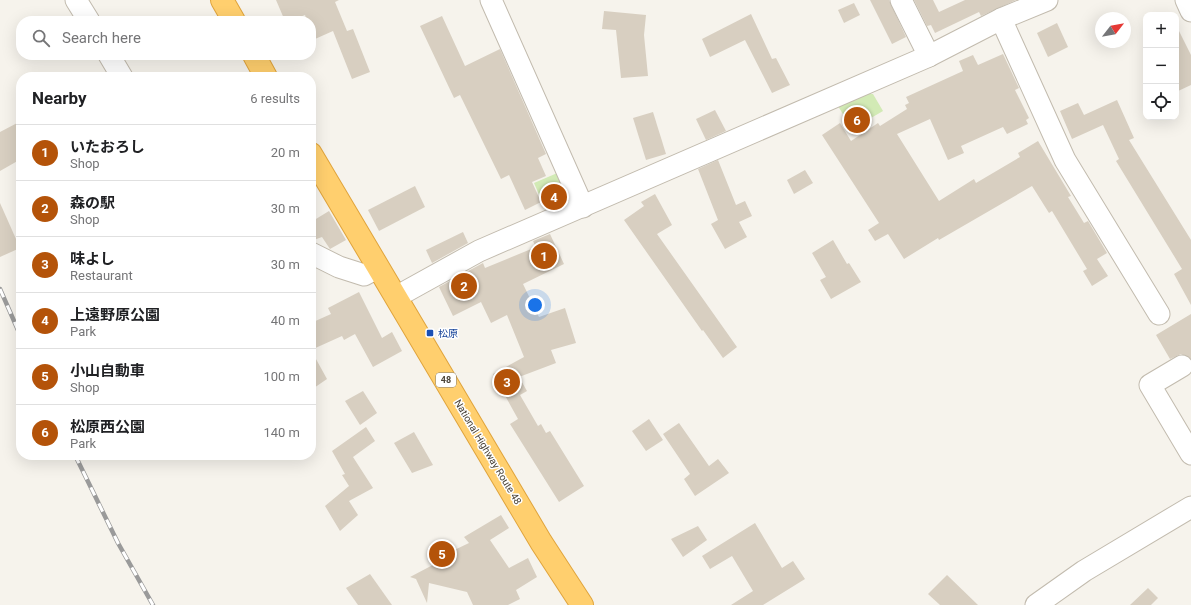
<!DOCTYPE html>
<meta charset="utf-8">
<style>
:root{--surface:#fff;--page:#f2f2f2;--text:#202124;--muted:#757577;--line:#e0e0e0;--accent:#b45309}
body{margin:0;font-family:Roboto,"Noto Sans JP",sans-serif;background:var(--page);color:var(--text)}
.controls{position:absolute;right:12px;top:12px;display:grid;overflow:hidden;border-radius:8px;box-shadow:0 4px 16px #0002}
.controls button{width:36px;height:36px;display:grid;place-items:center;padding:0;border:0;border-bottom:1px solid var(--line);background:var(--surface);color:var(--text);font:20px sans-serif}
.compass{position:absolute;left:1095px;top:12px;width:36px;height:36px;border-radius:50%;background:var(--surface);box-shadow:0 4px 16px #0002;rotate:59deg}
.you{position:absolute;left:535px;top:305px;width:14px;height:14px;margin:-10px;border:3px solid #fff;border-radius:50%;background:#1a73e8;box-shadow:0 0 0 6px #1a73e833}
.badge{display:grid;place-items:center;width:26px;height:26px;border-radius:50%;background:var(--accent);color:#fff;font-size:13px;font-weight:700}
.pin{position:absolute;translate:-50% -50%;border:2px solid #fff;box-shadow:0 1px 4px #0006}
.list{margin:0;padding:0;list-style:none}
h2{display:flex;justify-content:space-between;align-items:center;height:52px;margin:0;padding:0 16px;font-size:17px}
h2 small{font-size:13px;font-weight:400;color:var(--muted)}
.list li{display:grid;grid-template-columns:26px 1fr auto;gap:12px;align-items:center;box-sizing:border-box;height:56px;padding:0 16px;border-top:1px solid var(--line)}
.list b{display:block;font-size:15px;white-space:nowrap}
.list p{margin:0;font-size:13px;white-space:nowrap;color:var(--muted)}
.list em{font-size:13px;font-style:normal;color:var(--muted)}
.icon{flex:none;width:22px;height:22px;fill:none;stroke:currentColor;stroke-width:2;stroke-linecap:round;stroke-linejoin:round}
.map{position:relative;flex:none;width:1191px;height:605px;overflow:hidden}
.search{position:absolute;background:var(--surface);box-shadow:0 4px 16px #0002;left:16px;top:16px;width:300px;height:44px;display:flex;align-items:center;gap:10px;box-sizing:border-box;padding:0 14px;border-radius:16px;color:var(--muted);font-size:15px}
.panel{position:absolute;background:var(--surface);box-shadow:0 4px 16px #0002;left:16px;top:72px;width:300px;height:388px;border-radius:16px}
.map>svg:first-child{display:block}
.green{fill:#d2eab5}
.building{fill:#d8cfc1}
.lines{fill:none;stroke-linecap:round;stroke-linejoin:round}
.street-casing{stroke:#c2bbae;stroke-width:23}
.highway-casing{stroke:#e0a43c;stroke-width:24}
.street{stroke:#fff;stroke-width:21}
.highway{stroke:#ffcf6e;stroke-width:22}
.rail-casing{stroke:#9a9a9a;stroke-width:4.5}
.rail{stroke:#fff;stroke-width:3;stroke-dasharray:9;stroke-linecap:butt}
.transit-dot{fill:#1a4fb4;stroke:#fff;stroke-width:1.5}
.labels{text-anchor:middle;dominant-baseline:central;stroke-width:3;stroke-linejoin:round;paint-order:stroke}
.shield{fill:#fff;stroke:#817c74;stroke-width:1}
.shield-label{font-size:9px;font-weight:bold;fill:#4b4439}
.transit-label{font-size:10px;fill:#164399;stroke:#fff;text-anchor:start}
.street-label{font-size:10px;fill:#4b4439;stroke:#fff}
</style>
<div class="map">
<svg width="1191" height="605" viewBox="0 0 1191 605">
<rect width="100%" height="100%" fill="#f6f3ec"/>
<g class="green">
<path d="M860,93l13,1 10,17 -31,18 -14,-23z"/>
<path d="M562,171l8,18 -4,16 -19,8 -13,-30z"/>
</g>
<g class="building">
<path d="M276,0h63l-4,2 12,29 6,-2 17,43 -18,7 -19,-48 -18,8 -4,-9v-9h-4l-2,-6 -15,6h-5z"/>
<path d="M870,0h19l17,37 -14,7z"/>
<path d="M914,0h19l6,12 26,-12h51l-35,16 -2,-4 -44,21 -4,-8 -4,1z"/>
<path d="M854,3l6,12 -16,8 -6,-13z"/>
<path d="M604,11l42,4 -2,20 4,41 -27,2 -5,-48 -14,-1z"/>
<path d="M751,14l21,45 4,-1 14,27 -18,8 -27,-53 -35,17 -8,-18z"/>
<path d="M442,16l23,50 35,-17 46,105 -8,4 8,18 -14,6 9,20 -16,8 -16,-35 -8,4 -41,-84 -6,3 -34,-72z"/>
<path d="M1057,23l11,24 -20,10 -11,-24z"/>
<path d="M1176,25l15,30v30l-15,7z"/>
<path d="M1003,54l16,34 -4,2 14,28 -3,2 2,4 -21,10 -4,-7 -42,19 3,7 -16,7 -18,-41 -33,15 42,67 35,-22 2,4 44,-26 -2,-4 20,-12 33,55 -3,1 16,26 4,-2 19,32 -10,6 11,17 -16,10 -9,-15 4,-2 -35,-58 -3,2 -17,-27 -93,54 -1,-2 -34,21 -16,-25 -13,7 -7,-11 11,-7 -57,-88 18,-12 11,18 27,-18 2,3 27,-17 -2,-4 4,-2 -3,-6 57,-26 -4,-10 14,-6 5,10z"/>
<path d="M1117,100l17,38 -5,2 62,100v65l-17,-31 8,-5 -66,-108 3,-2 -16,-34 -31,14 -12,-28 18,-8 6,12z"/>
<path d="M715,110l11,21 -20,9 -10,-21z"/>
<path d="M653,112l13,42 -20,6 -13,-42z"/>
<path d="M21,121v38l-21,12v-39z"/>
<path d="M718,160l18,45 9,-4 7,15 -13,6 8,15 -22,12 -14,-25 7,-4 -20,-51z"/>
<path d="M805,170l8,13 -19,11 -7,-14z"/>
<path d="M415,186l10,21 -46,24 -11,-21z"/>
<path d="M655,194l17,31 -15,9 80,113 -14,11 -20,-28 -1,1 -78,-111 20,-14 -3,-4z"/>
<path d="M0,203l20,45 -20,9z"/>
<path d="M329,211l17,29 -16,9 -8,-12 -11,4v-19z"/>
<path d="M463,232l5,11 -36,20 -6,-13z"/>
<path d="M550,234l14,30 -41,20 16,33 26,-9 11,35 -25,7 5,13 -37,14 8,14 -7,4 18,31 3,-2 5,9 4,-2 34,55 -25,16 -49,-78 8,-5 -25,-45 31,-17 -17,-42 -16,8 -10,-21 -28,14 -14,-29 44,-24 2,5 51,-21 -3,-6z"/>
<path d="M833,240l14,24 2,-1 12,19 -30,17 -11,-19 6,-3 -14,-24z"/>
<path d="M359,292l23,46 10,-6 10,19 -29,16 -18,-33 -11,6 -2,-4 -31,14 16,29 -16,11v-67l20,-9 -3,-6z"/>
<path d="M1191,314v45l-10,-5 -11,5 -14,-24z"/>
<path d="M363,391l14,22 -17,12 -15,-24z"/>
<path d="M649,419l14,21 -17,11 -14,-20z"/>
<path d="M679,423l30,43 9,-7 11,14 -34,23 -11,-17 6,-5 -27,-40z"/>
<path d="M366,427l9,14 -22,16 20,31 -24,13 9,14 -18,16 -15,-25 24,-20 -7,-11 3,-1 -13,-23z"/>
<path d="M414,432l19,33 -21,8 -18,-30z"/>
<path d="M501,515l8,13 -19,12 19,28 19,-10 9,19 -21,13 4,9 -12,6h-35l-6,-13 -38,-9 -2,20 -11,-24 -6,-2 38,-20 -2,-3 23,-11 -5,-6z"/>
<path d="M755,523l27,45 11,-7 12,18 -42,26h-32l22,-14 -21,-35 -22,13 -8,-13z"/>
<path d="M698,526l9,14 -24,17 -12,-18z"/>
<path d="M370,574l22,31h-34l-12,-17z"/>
<path d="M947,575l31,30h-38l-12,-11z"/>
<path d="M1148,588l10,10 -7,7h-21z"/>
</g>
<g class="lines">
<defs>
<g id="street">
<path d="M76,0l13,21"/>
<path d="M491,0l92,207"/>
<path d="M901,0l28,56"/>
<path d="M1186,0l5,11"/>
<path d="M1001,19l64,141 94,154"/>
<path d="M109,55l13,22"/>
<path d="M311,253l28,14 25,8 13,-7"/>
<path d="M396,297l83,-46 450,-195 72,-37 46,-19"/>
<path d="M1182,366l-32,19 41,69"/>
<path d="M1036,605l48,-34 107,-64"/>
</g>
<g id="highway">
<path d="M222,0l12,21"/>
<path d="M254,55l12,22"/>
<path d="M311,154l230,388 41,63"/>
</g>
</defs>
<use href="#street" class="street-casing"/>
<use href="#highway" class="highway-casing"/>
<use href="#street" class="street"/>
<use href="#highway" class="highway"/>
<defs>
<g id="rail">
<path d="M0,289l21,48"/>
<path d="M75,455l43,88 35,62"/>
</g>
</defs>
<use href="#rail" class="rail-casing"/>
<use href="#rail" class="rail"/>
</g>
<rect class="transit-dot" x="426" y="329" width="8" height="8" rx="2"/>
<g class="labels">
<rect class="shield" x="436" y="373" width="20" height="14" rx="3"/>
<g class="shield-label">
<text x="446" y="380">48</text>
</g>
<g class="transit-label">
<text x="438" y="333">松原</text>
</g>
<g class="street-label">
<text transform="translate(488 452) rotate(59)">National Highway Route 48</text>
</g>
</g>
</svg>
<div class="controls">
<button>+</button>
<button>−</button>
<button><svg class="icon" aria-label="locate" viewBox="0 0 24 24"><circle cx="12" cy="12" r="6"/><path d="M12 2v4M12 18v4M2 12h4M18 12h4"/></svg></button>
</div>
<svg class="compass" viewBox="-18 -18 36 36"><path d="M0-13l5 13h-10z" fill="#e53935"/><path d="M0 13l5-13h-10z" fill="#757577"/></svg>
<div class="you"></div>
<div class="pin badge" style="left:544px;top:256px">1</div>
<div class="pin badge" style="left:464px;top:286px">2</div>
<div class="pin badge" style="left:507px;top:382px">3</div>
<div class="pin badge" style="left:554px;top:197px">4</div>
<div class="pin badge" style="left:442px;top:554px">5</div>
<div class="pin badge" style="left:857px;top:120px">6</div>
<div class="search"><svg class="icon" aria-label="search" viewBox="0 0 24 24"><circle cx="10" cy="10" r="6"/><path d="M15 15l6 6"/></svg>Search here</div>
<section class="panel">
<h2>Nearby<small>6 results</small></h2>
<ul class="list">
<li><span class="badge">1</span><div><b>いたおろし</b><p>Shop</p></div><em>20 m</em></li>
<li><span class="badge">2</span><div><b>森の駅</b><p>Shop</p></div><em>30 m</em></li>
<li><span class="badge">3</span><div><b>味よし</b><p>Restaurant</p></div><em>30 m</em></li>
<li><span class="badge">4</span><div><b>上遠野原公園</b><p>Park</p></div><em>40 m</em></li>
<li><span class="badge">5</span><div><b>小山自動車</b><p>Shop</p></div><em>100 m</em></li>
<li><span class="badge">6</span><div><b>松原西公園</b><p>Park</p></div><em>140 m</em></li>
</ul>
</section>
</div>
